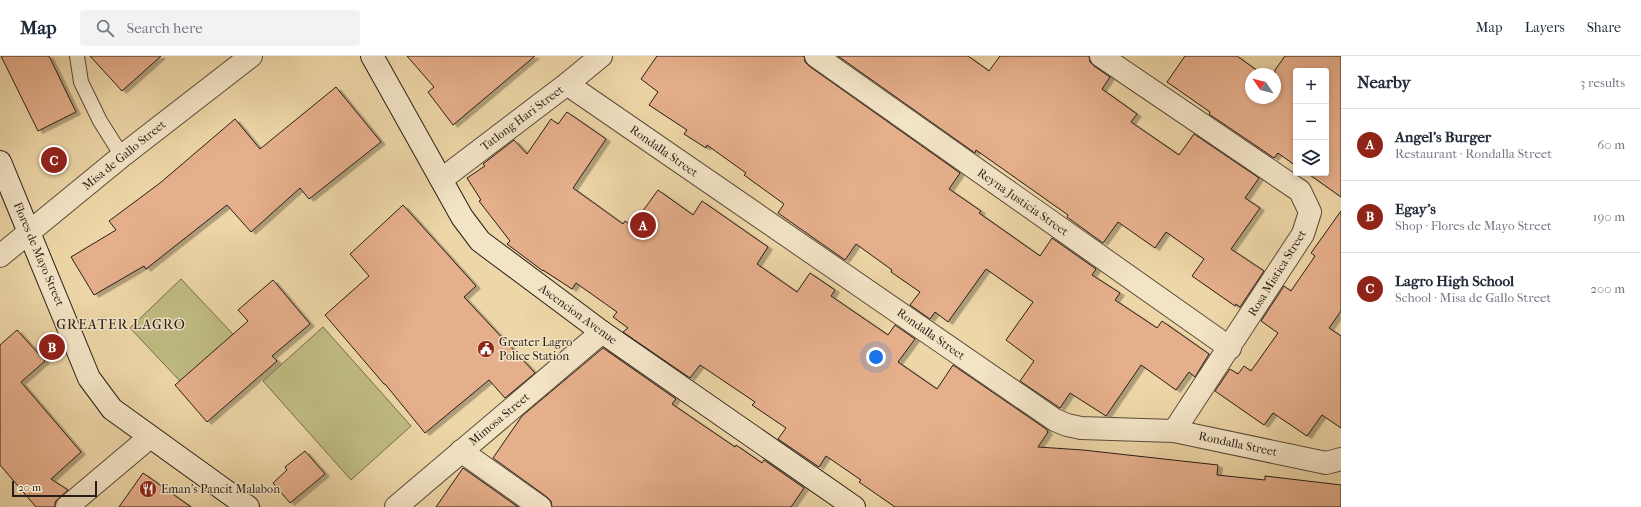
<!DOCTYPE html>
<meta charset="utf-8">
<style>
:root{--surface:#fff;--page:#f2f2f3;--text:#1f2937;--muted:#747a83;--line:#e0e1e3;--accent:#8f2418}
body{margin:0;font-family:"IM FELL French Canon",serif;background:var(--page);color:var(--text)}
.controls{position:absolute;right:12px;top:12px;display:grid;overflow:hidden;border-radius:4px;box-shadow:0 2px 6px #0003}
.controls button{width:36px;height:36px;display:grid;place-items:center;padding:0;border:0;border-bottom:1px solid var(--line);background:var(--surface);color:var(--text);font:20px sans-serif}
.compass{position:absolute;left:1245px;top:12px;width:36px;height:36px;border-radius:50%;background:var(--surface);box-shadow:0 2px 6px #0003;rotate:305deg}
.scale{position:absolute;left:12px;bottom:10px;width:85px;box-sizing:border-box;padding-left:4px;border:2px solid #291e17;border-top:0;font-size:11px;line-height:14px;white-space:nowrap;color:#291e17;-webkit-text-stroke:3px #f3e4c6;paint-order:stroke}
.you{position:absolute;left:876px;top:301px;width:14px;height:14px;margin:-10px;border:3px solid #fff;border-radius:50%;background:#1a73e8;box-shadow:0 0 0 6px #1a73e833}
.badge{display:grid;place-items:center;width:26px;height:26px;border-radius:50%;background:var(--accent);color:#fff;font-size:13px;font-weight:700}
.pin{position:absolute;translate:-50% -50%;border:2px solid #fff;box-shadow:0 1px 4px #0006}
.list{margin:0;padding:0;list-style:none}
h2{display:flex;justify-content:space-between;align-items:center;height:52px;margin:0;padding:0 16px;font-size:17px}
h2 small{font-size:13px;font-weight:400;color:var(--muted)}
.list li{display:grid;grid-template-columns:26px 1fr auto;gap:12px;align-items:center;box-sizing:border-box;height:72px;padding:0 16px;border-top:1px solid var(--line)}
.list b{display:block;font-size:15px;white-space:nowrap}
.list p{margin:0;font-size:13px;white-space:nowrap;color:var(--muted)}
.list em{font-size:13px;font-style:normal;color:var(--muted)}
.icon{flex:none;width:22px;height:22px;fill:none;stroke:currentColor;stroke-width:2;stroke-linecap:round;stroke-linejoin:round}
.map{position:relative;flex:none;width:1341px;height:451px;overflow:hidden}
header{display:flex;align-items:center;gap:24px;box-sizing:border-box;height:56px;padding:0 20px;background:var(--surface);border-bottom:1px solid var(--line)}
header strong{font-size:19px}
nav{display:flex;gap:22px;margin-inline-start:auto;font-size:14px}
.search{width:280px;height:36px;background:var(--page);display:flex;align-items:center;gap:10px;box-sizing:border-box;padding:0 14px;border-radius:4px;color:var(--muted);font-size:15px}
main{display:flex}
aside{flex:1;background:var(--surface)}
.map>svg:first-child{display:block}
.green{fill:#bfbc82;stroke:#746d4c}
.building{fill:#e6af8c;stroke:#291e17;filter:url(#shadow)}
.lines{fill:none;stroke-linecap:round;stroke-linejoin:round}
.lane-casing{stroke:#5a4c3b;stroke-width:16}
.street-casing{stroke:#5a4c3b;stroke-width:24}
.secondary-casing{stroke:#291e17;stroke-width:24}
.lane{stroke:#f3e4c6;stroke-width:14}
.street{stroke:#f3e4c6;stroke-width:22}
.secondary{stroke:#f3e4c6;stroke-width:22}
.labels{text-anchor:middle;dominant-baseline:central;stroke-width:3;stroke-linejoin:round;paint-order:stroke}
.street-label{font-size:12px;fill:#291e17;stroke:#f3e4c6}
.poi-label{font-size:12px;fill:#291e17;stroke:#f3e4c6;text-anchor:start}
.quarter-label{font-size:14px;letter-spacing:1px;fill:#291e17;stroke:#f3e4c6}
</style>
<header>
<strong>Map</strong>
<div class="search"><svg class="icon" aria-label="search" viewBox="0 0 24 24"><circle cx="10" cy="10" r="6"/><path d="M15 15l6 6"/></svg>Search here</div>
<nav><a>Map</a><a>Layers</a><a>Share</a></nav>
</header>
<main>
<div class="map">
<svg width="1341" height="451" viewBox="0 0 1341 451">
<defs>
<filter id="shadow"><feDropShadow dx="4.5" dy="2.5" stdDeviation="0" flood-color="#0004"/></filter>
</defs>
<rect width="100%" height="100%" fill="#edd6a7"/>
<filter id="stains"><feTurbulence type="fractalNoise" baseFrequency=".005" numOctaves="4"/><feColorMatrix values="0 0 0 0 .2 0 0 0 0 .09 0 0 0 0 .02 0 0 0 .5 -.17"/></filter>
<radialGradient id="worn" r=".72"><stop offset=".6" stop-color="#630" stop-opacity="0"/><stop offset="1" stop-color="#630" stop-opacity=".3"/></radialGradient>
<g class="green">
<path d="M181,223l82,87 -51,49 -82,-87z"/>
<path d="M323,271l88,99 -60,54 -88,-99z"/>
</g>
<g class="building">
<path d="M1,0h48l27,56 -38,19z"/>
<path d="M90,0h71l-39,35z"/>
<path d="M407,0h128l-82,69 -25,-33 6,-5z"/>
<path d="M657,0h147l1,6 4,4 151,107 -11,16 32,22 -2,2 61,43 12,-18 44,31 -4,6 28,18 -5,7 42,28 5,-7 47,33 -14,23 -6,-5 -13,18 -35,-25 -35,51 -36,-23 -10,15 -40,-27 14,-20 -28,-21 27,-38 -47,-33 -38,53 -13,-10 -5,7 -20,-14 10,-13 -29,-20 1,-2 -36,-26 -11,16 -67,-47 6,-9 -40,-29 2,-2 -39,-28 -1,3 -22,-14 3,-4 -38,-25 9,-13 -17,-13z"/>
<path d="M838,0h130l21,15 11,-15h89l1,6 4,4 16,11 -8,12 35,25 -6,8 48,33 15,-21 65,44 -14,20 15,10 -29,41 33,22 -24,36 -4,-3 -1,2 -43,-30 12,-17 -38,-27 -11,16 -37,-26 -15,21 -36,-26 1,-2 -92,-65 -1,3z"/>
<path d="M1185,0h52l25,18h-11v24h24v-28l10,-14h56v141l-34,-24h19v-102h-30v95l-18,-13 -4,5 -65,-44 1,-2 -43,-30z"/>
<path d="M336,31l45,55 -72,57 -9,-11 -49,44 -24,-27 -81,64 -2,-3 -50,29 -23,-38 45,-27 -7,-9 51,-38 75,-64 25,30z"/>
<path d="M567,56l39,27 -33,49 50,36 2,-3 7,5 26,-36 35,25 9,-14 66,46 -11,17 40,28 13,-19 25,17 -4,6 57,39 7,-10 20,14 -17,23 39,27 16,-24 93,64 2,3 -10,15 45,3 135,15 -1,10 48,5v-4l76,9v22h-446l-36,-25 2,-2 -35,-24 -7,11 -41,-28 8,-11 -34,-23 3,-3 -55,-37 -10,13 -67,-46 5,-4 -15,-11 4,-5 -41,-29 -4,6 -29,-19v1l-36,-27 3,-3 -31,-40 2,-1 -14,-22 18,-12 -2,-2 31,-24 13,14 24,-35 7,5z"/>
<path d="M403,149l73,81 -12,11 71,76 -30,25 -16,-18 -64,53 -40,-49h-1l-59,-69 44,-39 -19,-22z"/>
<path d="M1341,155v100l-12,17 12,8v92l-19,-13 -15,21 -34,-23 -9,12 -49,-34 15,-22 8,5 6,-8 7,5 27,-38 -17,-12 23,-35 7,5 24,-35 -4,-3z"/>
<path d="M273,224l37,44 -38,32 5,5 -70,61 -32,-37 73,-64 -10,-11z"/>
<path d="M17,274l28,31 -24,21 60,70 -30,27 17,11 -9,8 -4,4v5h-19l-36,-42v-120z"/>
<path d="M603,292l73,51 -4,5 63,43 1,-2 26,18 2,-3 40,28 -13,19h-239l-1,-6 -4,-4 -54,-39 29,-42z"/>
<path d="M305,395l20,23 -35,29 -17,-20 14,-13 -2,-3z"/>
<path d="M463,412l55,39h-82z"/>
<path d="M143,417l48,34h-72z"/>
</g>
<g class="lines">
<defs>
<path id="lane" d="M77,0l4,26 19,39 22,35"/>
<g id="street">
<path d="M816,0l414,292"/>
<path d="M1101,0l199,135 10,21 -7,22 -129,197"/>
<path d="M567,28l488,336 12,5 14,3 93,3 152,32 15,-4"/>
<path d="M442,123l125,-95 34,-28"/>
<path d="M0,200l122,-100 129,-100"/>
<path d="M461,395l79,56"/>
<path d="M67,451l83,-70"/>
<path d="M396,451l206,-175"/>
</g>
<g id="secondary">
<path d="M372,0l90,161 18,24 122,91 252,175"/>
<path d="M0,106l89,216 23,31 136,98"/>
</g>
</defs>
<use href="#lane" class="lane-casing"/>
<use href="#street" class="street-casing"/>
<use href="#secondary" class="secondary-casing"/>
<use href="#lane" class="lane"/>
<use href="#street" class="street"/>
<use href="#secondary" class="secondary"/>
</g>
<defs>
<symbol id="civic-disc" viewBox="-11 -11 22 22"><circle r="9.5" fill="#8f2418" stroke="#f3e4c6"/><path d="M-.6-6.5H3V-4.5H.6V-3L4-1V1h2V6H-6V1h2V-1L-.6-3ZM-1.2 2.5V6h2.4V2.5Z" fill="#fff"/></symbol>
<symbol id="restaurant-disc" viewBox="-11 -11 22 22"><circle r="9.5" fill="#8f2418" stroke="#f3e4c6"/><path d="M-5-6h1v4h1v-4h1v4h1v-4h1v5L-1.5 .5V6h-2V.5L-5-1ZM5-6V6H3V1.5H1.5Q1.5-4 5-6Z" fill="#fff"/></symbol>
</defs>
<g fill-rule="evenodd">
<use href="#civic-disc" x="476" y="283" width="20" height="20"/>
<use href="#restaurant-disc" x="138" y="423" width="20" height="20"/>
</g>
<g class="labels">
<g class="street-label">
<text transform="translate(522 62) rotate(-37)">Tatlong Hari Street</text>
<text transform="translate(664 95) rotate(35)">Rondalla Street</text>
<text transform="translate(124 99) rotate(-39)">Misa de Gallo Street</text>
<text transform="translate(1023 146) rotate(35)">Reyna Justicia Street</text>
<text transform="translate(39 198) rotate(67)">Flores de Mayo Street</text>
<text transform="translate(1277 217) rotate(-58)">Rosa Mistica Street</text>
<text transform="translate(578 258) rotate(36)">Ascencion Avenue</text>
<text transform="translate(931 278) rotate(35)">Rondalla Street</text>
<text transform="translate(499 363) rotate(-40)">Mimosa Street</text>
<text transform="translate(1238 388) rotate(12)">Rondalla Street</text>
</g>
<g class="poi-label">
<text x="499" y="286">Greater Lagro<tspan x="499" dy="14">Police Station</tspan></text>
<text x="161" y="433">Eman's Pancit Malabon</text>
</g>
<g class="quarter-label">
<text x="121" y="268">GREATER LAGRO</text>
</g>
</g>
<rect width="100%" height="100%" filter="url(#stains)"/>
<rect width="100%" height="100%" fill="url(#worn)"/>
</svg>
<div class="controls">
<button>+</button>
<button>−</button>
<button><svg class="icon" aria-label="layers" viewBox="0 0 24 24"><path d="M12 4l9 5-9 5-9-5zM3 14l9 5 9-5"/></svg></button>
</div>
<svg class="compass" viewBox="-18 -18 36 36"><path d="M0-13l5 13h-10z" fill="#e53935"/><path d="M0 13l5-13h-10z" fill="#747a83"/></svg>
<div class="scale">20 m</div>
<div class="you"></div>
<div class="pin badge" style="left:643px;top:169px">A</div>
<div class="pin badge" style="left:52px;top:291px">B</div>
<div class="pin badge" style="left:54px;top:104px">C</div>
</div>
<aside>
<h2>Nearby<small>3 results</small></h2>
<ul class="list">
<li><span class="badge">A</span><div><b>Angel's Burger</b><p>Restaurant · Rondalla Street</p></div><em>60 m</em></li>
<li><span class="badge">B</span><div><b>Egay's</b><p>Shop · Flores de Mayo Street</p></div><em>190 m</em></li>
<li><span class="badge">C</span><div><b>Lagro High School</b><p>School · Misa de Gallo Street</p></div><em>200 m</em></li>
</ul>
</aside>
</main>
